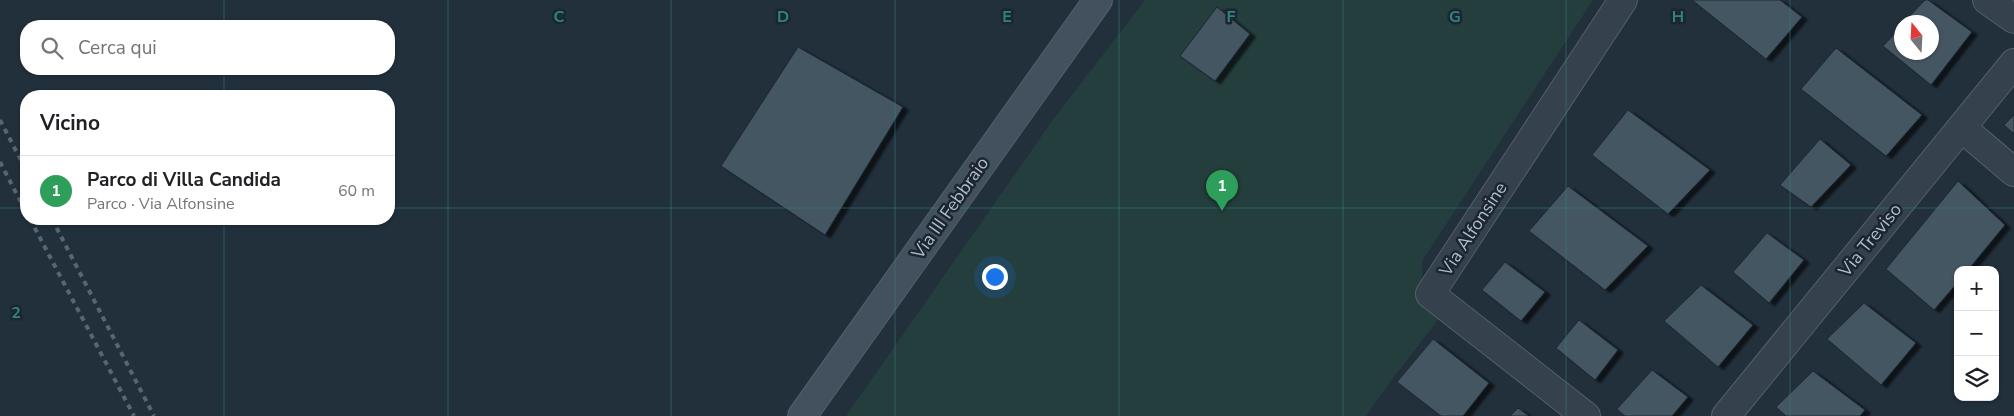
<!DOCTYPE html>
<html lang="it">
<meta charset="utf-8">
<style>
:root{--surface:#fff;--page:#f6f6f6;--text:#202124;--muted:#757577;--line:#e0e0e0;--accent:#4d6885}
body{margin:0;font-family:"Nunito Sans",sans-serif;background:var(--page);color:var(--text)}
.controls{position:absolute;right:15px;bottom:15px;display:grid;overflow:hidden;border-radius:10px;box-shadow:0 1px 4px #0004}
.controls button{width:45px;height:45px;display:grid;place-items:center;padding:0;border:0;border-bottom:1px solid var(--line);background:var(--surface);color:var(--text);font:25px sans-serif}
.compass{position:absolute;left:1894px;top:15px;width:45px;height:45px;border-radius:50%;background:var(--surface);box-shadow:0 1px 4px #0004;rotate:342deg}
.you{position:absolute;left:994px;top:276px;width:18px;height:18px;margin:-12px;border:4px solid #fff;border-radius:50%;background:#1a73e8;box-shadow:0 0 0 8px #1a73e833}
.badge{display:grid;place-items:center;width:32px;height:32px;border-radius:50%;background:var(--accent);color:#fff;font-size:16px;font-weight:700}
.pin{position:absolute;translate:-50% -41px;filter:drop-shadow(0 1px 2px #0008)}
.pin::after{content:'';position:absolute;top:26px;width:18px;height:15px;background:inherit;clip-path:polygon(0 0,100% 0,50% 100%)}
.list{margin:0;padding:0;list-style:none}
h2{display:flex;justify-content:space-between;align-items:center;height:65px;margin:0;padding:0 20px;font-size:21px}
h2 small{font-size:16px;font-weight:400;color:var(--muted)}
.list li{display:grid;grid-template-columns:32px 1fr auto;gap:15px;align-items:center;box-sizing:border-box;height:70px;padding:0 20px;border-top:1px solid var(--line)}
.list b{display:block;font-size:19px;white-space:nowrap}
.list p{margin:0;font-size:16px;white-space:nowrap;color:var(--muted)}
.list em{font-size:16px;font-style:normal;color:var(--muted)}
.icon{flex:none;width:28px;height:28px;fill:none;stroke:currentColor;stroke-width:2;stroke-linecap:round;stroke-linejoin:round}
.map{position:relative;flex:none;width:2014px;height:416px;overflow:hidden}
.search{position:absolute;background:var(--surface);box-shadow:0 1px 4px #0004;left:20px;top:20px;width:375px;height:55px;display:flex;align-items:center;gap:12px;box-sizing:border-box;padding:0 18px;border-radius:20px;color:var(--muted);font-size:19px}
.panel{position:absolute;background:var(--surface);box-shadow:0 1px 4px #0004;left:20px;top:90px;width:375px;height:135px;border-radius:20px}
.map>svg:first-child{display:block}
.green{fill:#243d3d}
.building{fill:#455663;stroke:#1d2833;filter:url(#shadow)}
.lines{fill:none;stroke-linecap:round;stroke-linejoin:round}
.street-casing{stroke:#545f6a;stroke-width:30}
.secondary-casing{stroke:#545f6a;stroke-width:30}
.street{stroke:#35414c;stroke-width:28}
.secondary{stroke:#43515f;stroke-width:28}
.rail{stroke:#576673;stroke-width:4;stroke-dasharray:5 5;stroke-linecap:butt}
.grid{fill:none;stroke:#2f8480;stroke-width:1;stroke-opacity:0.55}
.labels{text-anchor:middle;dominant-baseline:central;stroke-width:5;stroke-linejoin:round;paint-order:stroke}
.street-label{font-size:18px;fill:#b1bcc8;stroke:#1b2631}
.grid-label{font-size:16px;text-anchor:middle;font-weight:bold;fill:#2f8480;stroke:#1b2631;stroke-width:5;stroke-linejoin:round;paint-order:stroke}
</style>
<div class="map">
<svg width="2014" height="416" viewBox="0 0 2014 416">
<defs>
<filter id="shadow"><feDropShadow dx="5.5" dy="3" stdDeviation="1" flood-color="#0009"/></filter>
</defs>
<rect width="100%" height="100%" fill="#22303c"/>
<path class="green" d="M1145,0h448l-171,261v32l20,22 -52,67 -24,34h-520l206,-295z"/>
<g class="building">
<path d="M1692,0h88l22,17 -36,42z"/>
<path d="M1925,0h3l44,32 -41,53 -48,-39 19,-20v26h30v-30h-28z"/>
<path d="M1217,7l33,27 -35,47 -35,-25z"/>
<path d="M798,47l105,60 -78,128 -104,-69z"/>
<path d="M1836,48l86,67 -36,41 -85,-67z"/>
<path d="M1628,110l82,60 -42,44 -76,-59z"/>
<path d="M2014,115v19l-10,-9z"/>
<path d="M1820,139l31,26 -40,42 -31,-22z"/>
<path d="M1958,181l47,44 -37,45h-10v12l-24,28 -48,-41z"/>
<path d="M1568,186l80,60 -43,44 -76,-59z"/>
<path d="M1767,233l37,27 -35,43 -36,-31z"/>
<path d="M1505,262l40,30 -24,29 -39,-31z"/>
<path d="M1701,285l52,40 -35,42 -54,-46z"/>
<path d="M1864,303l52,40 -35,42 -54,-46z"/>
<path d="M1579,320l39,30 -23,30 -39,-32z"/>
<path d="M1433,339l56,44 -26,33h-22l-44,-34z"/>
<path d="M1652,370l36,27 -16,19h-47l-8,-7z"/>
<path d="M1813,371l52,39 -5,6h-74l-10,-9z"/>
<path d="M1518,408l11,8h-19z"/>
</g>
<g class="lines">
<defs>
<g id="street">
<path d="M1987,0l27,19"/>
<path d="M1962,128l52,44"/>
<path d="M1586,416l-156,-122 193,-294"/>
<path d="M1726,416l288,-353"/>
</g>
<path id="secondary" d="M802,416l296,-416"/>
</defs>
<use href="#street" class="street-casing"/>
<use href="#secondary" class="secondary-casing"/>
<use href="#street" class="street"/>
<use href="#secondary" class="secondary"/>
<g class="rail">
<path d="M0,120l26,50"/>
<path d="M0,162l26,50"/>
<path d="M30,219l104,197"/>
<path d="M52,219l102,197"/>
</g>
</g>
<path class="grid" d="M224,0v26M448,0v416M671,0v416M895,0v416M1119,0v416M1343,0v416M1566,0v416M1790,0v416M224,69v27M0,208h26M389,208h1625M224,219v197"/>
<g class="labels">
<g class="street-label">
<text transform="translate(950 208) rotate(-55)">Via III Febbraio</text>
<text transform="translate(1473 229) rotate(-57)">Via Alfonsine</text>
<text transform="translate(1870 240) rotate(-51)">Via Treviso</text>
</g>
</g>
<g class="grid-label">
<text x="559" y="22">C</text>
<text x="783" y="22">D</text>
<text x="1007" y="22">E</text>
<text x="1231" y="22">F</text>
<text x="1455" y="22">G</text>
<text x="1678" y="22">H</text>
<text x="16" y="318">2</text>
</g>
</svg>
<div class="controls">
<button>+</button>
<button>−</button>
<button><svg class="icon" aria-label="layers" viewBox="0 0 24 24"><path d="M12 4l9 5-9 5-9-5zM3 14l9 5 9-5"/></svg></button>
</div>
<svg class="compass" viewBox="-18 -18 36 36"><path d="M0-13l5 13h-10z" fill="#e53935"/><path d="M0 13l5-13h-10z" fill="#757577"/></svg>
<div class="you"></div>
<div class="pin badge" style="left:1222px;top:211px;background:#2e9e5b">1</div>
<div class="search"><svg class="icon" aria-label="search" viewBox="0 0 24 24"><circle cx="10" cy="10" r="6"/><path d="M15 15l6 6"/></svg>Cerca qui</div>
<section class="panel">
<h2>Vicino<small></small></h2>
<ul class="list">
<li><span class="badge" style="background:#2e9e5b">1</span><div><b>Parco di Villa Candida</b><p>Parco · Via Alfonsine</p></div><em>60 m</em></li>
</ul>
</section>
</div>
